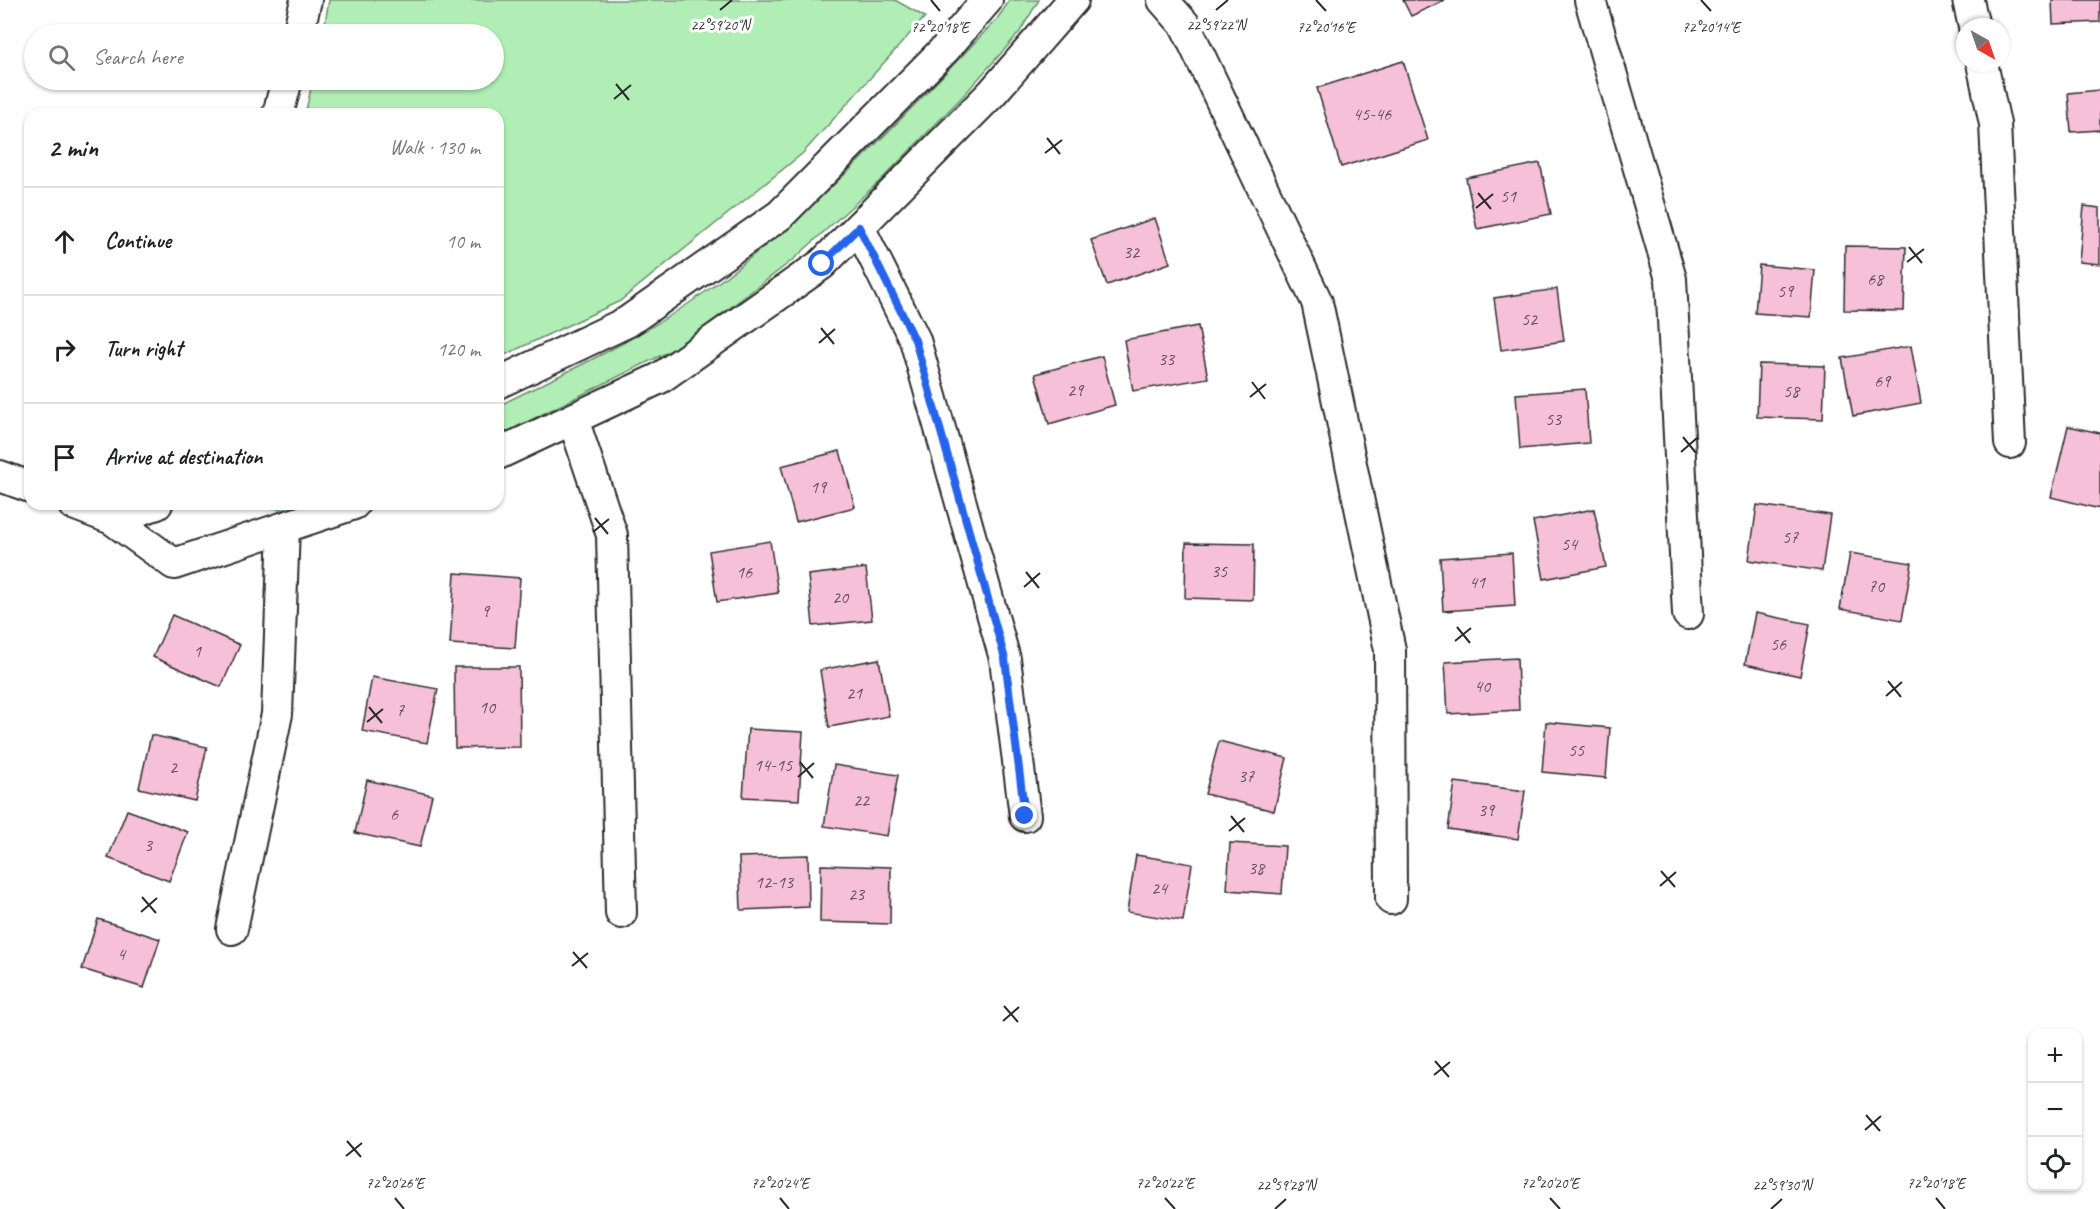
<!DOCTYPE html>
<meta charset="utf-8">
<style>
:root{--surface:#fff;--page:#f6f6f6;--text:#202124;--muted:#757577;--line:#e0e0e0}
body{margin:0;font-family:Caveat,sans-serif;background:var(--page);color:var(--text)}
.controls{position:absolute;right:18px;bottom:18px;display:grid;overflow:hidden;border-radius:12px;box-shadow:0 2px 4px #0004}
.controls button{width:54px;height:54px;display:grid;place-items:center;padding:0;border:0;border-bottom:2px solid var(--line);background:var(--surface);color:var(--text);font:30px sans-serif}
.compass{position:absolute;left:1956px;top:18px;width:54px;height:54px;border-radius:50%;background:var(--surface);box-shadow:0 2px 4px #0004;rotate:140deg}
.stop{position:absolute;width:18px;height:18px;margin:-14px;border:4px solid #2563eb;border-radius:50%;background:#fff}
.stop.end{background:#2563eb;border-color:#fff;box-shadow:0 2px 6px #0008}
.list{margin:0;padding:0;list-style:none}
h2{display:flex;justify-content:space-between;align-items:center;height:78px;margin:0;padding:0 24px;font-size:26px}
h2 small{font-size:20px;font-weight:400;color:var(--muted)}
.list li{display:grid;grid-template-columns:39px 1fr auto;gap:18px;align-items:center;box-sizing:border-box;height:108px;padding:0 24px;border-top:2px solid var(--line)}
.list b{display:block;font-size:22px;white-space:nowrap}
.list em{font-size:20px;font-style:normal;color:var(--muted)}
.icon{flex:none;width:33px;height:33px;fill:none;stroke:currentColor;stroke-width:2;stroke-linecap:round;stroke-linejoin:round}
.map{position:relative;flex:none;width:2100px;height:1209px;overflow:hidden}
.search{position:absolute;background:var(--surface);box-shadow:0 2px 4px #0004;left:24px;top:24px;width:480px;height:66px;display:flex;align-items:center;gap:15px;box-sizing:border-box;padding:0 21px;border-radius:33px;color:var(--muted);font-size:22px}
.panel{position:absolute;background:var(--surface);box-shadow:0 2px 4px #0004;left:24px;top:108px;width:480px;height:402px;border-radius:18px}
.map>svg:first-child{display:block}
.green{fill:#b0eeb5;stroke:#6e8c70;stroke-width:1.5}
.building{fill:#f6c0d9;stroke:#2b2b2b;stroke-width:1.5}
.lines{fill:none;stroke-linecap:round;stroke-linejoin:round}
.street-casing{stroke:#2b2b2b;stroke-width:34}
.street{stroke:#fff;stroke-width:30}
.route{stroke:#2563eb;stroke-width:8}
.ticks{fill:none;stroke:#2b2b2b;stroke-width:2}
.labels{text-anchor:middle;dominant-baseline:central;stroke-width:6;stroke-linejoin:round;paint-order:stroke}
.number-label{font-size:18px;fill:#5e5056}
.ticks-label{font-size:15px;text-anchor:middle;fill:#2b2b2b;stroke:#fff;stroke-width:6;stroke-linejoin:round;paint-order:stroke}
</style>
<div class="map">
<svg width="2100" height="1209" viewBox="0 0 2100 1209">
<rect width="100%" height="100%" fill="#fff"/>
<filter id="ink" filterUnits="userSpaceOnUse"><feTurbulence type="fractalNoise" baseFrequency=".0167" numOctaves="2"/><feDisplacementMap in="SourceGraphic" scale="12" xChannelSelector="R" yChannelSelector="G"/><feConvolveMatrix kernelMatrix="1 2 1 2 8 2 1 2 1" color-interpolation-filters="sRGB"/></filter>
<g filter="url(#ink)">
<g class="green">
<path d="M329,0h566l30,17 -122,136 -183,148 -122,57v-244h-193l8,-34h181v-46h-171z"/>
<path d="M1010,0h29l-20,33 -56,63 -81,83 -88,80 -114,87 -182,90v-30c70,-35 144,-68 207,-114 109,-78 200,-177 292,-273z"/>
<path d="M265,504h46l-24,7 -23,-5z"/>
</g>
<g class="building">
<path d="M1403,0h42l-34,16z"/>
<path d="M2052,0h48v22l-47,2z"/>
<path d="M1403,61l25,79 -87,27 -24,-79z"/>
<path d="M2100,90v40l-29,2 -3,-39z"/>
<path d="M1540,163l11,51 -74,15 -11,-51z"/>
<path d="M2084,206l16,2v56l-21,-2z"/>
<path d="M1155,218l15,45 -63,22 -16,-45z"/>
<path d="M1845,246l61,1 -2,64 -60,-1z"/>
<path d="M1759,265l56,5 -4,47 -56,-4z"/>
<path d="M1557,289l7,52 -63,9 -7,-52z"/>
<path d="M1198,326l10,52 -75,13 -9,-51z"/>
<path d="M1911,346l10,57 -68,13 -11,-58z"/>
<path d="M1102,356l13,49 -66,19 -14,-50z"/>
<path d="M1759,364l66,2 -2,53 -66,-2z"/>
<path d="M1585,389l4,54 -69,6 -4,-55z"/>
<path d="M2068,426l32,7v76l-49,-12z"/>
<path d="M840,451l15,56 -59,15 -15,-56z"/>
<path d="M1757,505l73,10 -8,56 -73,-11z"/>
<path d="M1594,509l12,58 -62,12 -11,-58z"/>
<path d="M770,541l8,52 -61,9 -8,-51z"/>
<path d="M1186,543l68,1 -1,56 -68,-2z"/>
<path d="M1512,553l3,53 -72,5 -3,-53z"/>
<path d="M1850,553l62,10 -10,57 -62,-11z"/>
<path d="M866,568l6,52 -59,6 -5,-51z"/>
<path d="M455,573l65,5 -5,70 -65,-4z"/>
<path d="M1755,613l55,11 -10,52 -55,-12z"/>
<path d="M172,615l68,30 -19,42 -68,-30z"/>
<path d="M1517,658l2,52 -71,4 -3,-52z"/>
<path d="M879,659l10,57 -60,11 -9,-57z"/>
<path d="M454,667h65l1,80 -65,1z"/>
<path d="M372,677l66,12 -11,54 -65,-12z"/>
<path d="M1546,722l64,6 -4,50 -64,-6z"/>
<path d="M748,729l55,3 -4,68 -56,-3z"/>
<path d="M151,735l56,12 -12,54 -56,-13z"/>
<path d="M1219,741l68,17 -13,53 -69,-17z"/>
<path d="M834,765l64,10 -11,61 -63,-10z"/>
<path d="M367,780l65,15 -12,52 -65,-14z"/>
<path d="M1455,782l70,9 -7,48 -70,-10z"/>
<path d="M127,810l61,22 -19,49 -61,-23z"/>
<path d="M1230,843l55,3 -3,48 -55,-4z"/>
<path d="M808,855l1,52 -68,3 -2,-53z"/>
<path d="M1136,855l56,9 -9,57 -56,-9z"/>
<path d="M821,865l70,2 -1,57 -70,-2z"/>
<path d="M98,919l62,20 -16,49 -62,-19z"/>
</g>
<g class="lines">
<defs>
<g id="street">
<path d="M1163,0l22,25 132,277 73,348 1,249"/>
<path d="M1590,0l81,279 17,335"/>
<path d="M1968,0l6,27"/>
<path d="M298,34l8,-34"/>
<path d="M1982,63l13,61 15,319"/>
<path d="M278,114l9,-34"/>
<path d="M859,227l56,113 90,319 20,157"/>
<path d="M498,383l129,-61 153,-107 165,-166 42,-49"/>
<path d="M573,419l39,116 9,378"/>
<path d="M498,454l162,-76 162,-114 170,-171 81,-93"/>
<path d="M0,476l30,11"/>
<path d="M73,504l39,15 62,45 180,-60"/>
<path d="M112,519l45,-15"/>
<path d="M232,929l45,-215 7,-186"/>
</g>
</defs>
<use href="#street" class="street-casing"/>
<use href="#street" class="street"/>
</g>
</g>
<g class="lines" filter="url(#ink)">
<path class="route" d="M822,264l37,-37 56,113 90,319 20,157"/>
</g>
<path class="ticks" d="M931,0l9,11M1316,0l10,11M1701,0l10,11M720,10l12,-10M1216,10l12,-10M616,84l13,16M614,99l17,-14M1047,138l13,16M1045,153l17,-13M1478,193l13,16M1476,208l17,-14M1909,247l13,16M1907,262l17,-13M821,328l13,16M819,343l16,-14M1252,382l13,17M1250,397l16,-13M1683,437l13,16M1681,452l16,-14M595,518l13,16M593,532l16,-13M1026,572l13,16M1024,587l16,-14M1457,627l13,16M1455,641l16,-13M1888,681l13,16M1886,696l16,-14M369,707l13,16M367,722l16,-13M800,762l13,16M798,777l16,-14M1231,816l13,16M1229,831l16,-13M1661,871l14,16M1660,886l16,-14M142,897l14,16M141,912l16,-14M573,952l14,16M572,966l16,-13M1004,1006l14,16M1003,1021l16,-14M1435,1061l14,16M1434,1075l16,-13M1866,1115l14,16M1865,1130l16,-14M347,1141l14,16M346,1156l16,-13M395,1198l9,11M780,1198l9,11M1165,1198l10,11M1550,1198l10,11M1936,1198l9,11M1275,1209l11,-10M1771,1209l11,-10"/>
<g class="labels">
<g class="number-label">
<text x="1372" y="114">45-46</text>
<text x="1508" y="196">51</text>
<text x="1131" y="252">32</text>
<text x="1875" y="279">68</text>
<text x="1785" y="291">59</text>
<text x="1529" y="319">52</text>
<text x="1166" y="359">33</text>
<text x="1882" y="381">69</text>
<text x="1075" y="390">29</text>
<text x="1791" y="391">58</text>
<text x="1553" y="419">53</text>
<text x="818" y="487">19</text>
<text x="1790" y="537">57</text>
<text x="1569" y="544">54</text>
<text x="1219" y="571">35</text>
<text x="744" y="572">16</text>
<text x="1477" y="582">41</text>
<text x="1876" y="586">70</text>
<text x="840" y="597">20</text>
<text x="485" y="611">9</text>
<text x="1778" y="644">56</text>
<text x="197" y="651">1</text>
<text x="1482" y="686">40</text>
<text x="854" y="693">21</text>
<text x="487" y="707">10</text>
<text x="400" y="710">7</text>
<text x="1576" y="750">55</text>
<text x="773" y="765">14-15</text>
<text x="173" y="767">2</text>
<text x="1246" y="776">37</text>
<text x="861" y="800">22</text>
<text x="1486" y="810">39</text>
<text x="394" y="814">6</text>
<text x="148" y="845">3</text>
<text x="1256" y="868">38</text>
<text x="774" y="882">12-13</text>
<text x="1159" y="888">24</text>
<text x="856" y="894">23</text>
<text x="121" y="954">4</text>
</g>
</g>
<g class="ticks-label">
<text x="720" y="30">22°59'20"N</text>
<text x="1216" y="30">22°59'22"N</text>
<text x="940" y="32">72°20'18"E</text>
<text x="1326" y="32">72°20'16"E</text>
<text x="1711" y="32">72°20'14"E</text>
<text x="395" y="1188">72°20'26"E</text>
<text x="780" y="1188">72°20'24"E</text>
<text x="1165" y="1188">72°20'22"E</text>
<text x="1550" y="1188">72°20'20"E</text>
<text x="1936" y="1188">72°20'18"E</text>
<text x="1286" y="1190">22°59'28"N</text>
<text x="1782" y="1190">22°59'30"N</text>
</g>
</svg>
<div class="controls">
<button>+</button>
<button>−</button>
<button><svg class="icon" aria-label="locate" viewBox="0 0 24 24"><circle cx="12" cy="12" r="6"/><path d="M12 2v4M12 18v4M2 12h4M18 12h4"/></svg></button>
</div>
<svg class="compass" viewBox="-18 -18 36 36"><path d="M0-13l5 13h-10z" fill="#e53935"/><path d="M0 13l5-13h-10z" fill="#757577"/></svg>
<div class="stop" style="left:822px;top:264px"></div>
<div class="stop end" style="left:1025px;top:816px"></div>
<div class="search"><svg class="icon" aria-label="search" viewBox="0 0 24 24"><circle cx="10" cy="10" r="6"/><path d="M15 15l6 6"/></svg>Search here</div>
<section class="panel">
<h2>2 min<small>Walk · 130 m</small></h2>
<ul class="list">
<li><svg class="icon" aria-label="ahead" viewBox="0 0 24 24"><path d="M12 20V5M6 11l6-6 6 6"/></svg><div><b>Continue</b></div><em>10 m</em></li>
<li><svg class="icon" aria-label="right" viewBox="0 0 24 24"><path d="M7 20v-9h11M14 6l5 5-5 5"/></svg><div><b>Turn right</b></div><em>120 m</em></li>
<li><svg class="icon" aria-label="arrive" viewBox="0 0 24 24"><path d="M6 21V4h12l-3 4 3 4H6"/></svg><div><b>Arrive at destination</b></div></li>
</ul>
</section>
</div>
